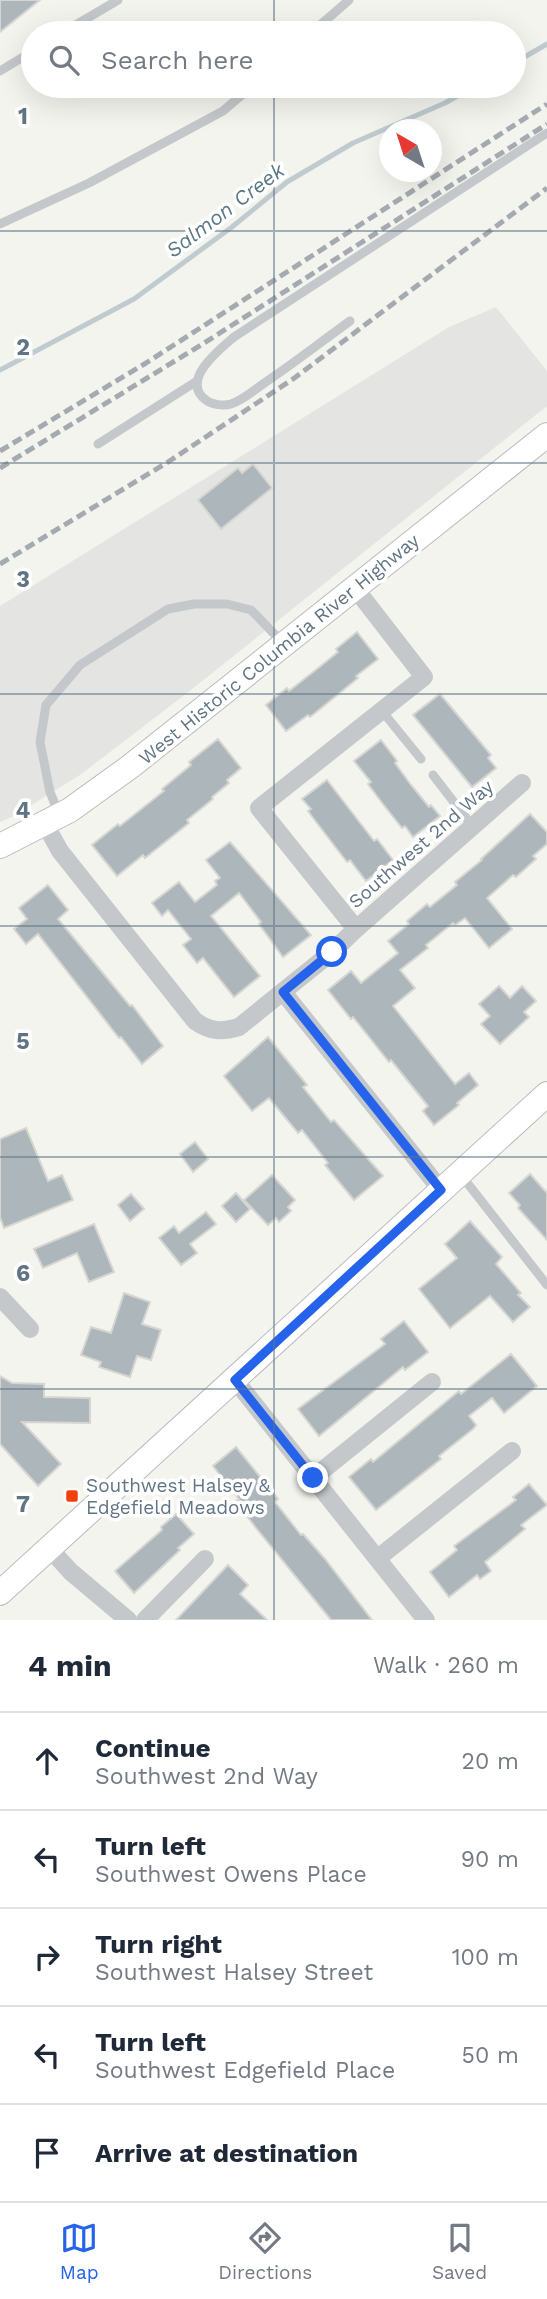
<!DOCTYPE html>
<meta charset="utf-8">
<style>
:root{--surface:#fff;--page:#f6f6f7;--text:#1f2937;--muted:#747a83;--line:#e0e1e3;--accent:#2563eb}
body{margin:0;font-family:"Work Sans",sans-serif;background:var(--page);color:var(--text)}
.compass{position:absolute;left:379px;top:119px;width:63px;height:63px;border-radius:50%;background:var(--surface);box-shadow:0 7px 28px #0002;rotate:321deg}
.stop{position:absolute;width:21px;height:21px;margin:-16px;border:5px solid #2563eb;border-radius:50%;background:#fff}
.stop.end{background:#2563eb;border-color:#fff;box-shadow:0 2px 7px #0008}
.list{margin:0;padding:0;list-style:none}
h2{display:flex;justify-content:space-between;align-items:center;height:91px;margin:0;padding:0 28px;font-size:30px}
h2 small{font-size:23px;font-weight:400;color:var(--muted)}
.list li{display:grid;grid-template-columns:46px 1fr auto;gap:21px;align-items:center;box-sizing:border-box;height:98px;padding:0 28px;border-top:2px solid var(--line)}
.list b{display:block;font-size:26px;white-space:nowrap}
.list p{margin:0;font-size:23px;white-space:nowrap;color:var(--muted)}
.list em{font-size:23px;font-style:normal;color:var(--muted)}
.icon{flex:none;width:38px;height:38px;fill:none;stroke:currentColor;stroke-width:2;stroke-linecap:round;stroke-linejoin:round}
.map{position:relative;flex:none;width:547px;height:1620px;overflow:hidden}
.search{position:absolute;background:var(--surface);box-shadow:0 7px 28px #0002;left:21px;right:21px;top:21px;height:77px;display:flex;align-items:center;gap:18px;box-sizing:border-box;padding:0 24px;border-radius:38px;color:var(--muted);font-size:26px}
.sheet{height:581px;background:var(--surface)}
nav{display:flex;justify-content:space-around;align-items:center;box-sizing:border-box;height:98px;border-top:2px solid var(--line);background:var(--surface);font-size:19px;color:var(--muted)}
nav a{display:grid;justify-items:center;gap:4px}
nav .on{color:var(--accent)}
.map>svg:first-child{display:block}
.built{fill:#e4e5e3}
.lines{fill:none;stroke-linecap:round;stroke-linejoin:round}
.stream{stroke:#c0cbd0;stroke-width:5}
.building{fill:#adb6ba;stroke:#d5d5d2;stroke-width:2}
.secondary-casing{stroke:#b7bcc0;stroke-width:26}
.lane{stroke:#c5c8cb;stroke-width:9}
.street{stroke:#c5c8cb;stroke-width:18}
.secondary{stroke:#fff;stroke-width:24}
.rail{stroke:#a4aaaf;stroke-width:5;stroke-dasharray:10 5;stroke-linecap:butt}
.route{stroke:#2563eb;stroke-width:9}
.grid{fill:none;stroke:#607483;stroke-width:2;stroke-opacity:0.55}
.poi-dot{fill:#f53e0e;stroke:#fff;stroke-width:2.5}
.labels{text-anchor:middle;dominant-baseline:central;stroke-width:7;stroke-linejoin:round;paint-order:stroke}
.street-label{font-size:19px;fill:#607483;stroke:#fff}
.poi-label{font-size:19px;fill:#607483;stroke:#fff;text-anchor:start}
.water-label{font-size:21px;font-style:italic;fill:#5b7882;stroke:#fff}
.grid-label{font-size:23px;text-anchor:middle;font-weight:bold;fill:#607483;stroke:#fff;stroke-width:7;stroke-linejoin:round;paint-order:stroke}
</style>
<div class="map">
<svg width="547" height="1620" viewBox="0 0 547 1620">
<rect width="100%" height="100%" fill="#f4f4ef"/>
<path class="built" d="M496,307l51,64v35l-356,284 -111,85 -66,41 -14,6v-216l449,-279z"/>
<g class="lines">
<g class="stream">
<path d="M514,63l33,-19"/>
<path d="M0,370l134,-71 98,-72 55,-45 66,-39 92,-40 30,-17"/>
</g>
</g>
<g class="building">
<path d="M0,0h40l-40,32z"/>
<path d="M253,464l19,24 -51,41 -23,-29 40,-32 4,5z"/>
<path d="M357,632l21,27 -22,17 2,2 -38,31 -10,8 -2,-2 -22,16 -20,-26 21,-17 2,3 28,-22 21,-17 -2,-3z"/>
<path d="M440,694l51,61 -3,3 8,10 -24,19 -59,-72z"/>
<path d="M218,739l23,29 -14,12 2,3 -17,14 1,2 -26,21 2,3 -44,35 -2,-3 -26,21 -25,-31 26,-21 2,2 44,-35 -2,-2 29,-24 -2,-3z"/>
<path d="M381,740l16,21 -2,2 16,22 18,22 2,-2 9,11 -27,21 -8,-11 -3,2 -19,-24 -15,-20 3,-2 -17,-21z"/>
<path d="M327,780l47,61 3,-2 16,21 -27,21 -16,-21 -3,2 -27,-35 -12,-16 3,-2 -9,-10z"/>
<path d="M530,814l17,18v12l-14,12 3,3 -20,18 -3,-2 -26,23 25,31 -23,19 -24,-30 -10,7 -2,-2 -27,22 2,3 -28,22 15,18 -22,18 62,78 14,-11 9,12 -21,18 2,2 -25,20 -11,-14 5,-5 -37,-46 -2,2 -36,-45 -2,2 -23,-29 23,-19 10,12 37,-30 -10,-12 21,-17 -2,-3 20,-17 3,3 27,-22 -2,-3 27,-22 -1,-1z"/>
<path d="M230,842l81,93 -28,22 -24,-33 2,-2 -22,-29 -28,23 49,60 -26,21 -31,-39 -6,5 -14,-18 8,-6 -23,-29 -6,6 -10,-13 27,-21 16,20 22,-17 -2,-4 5,-3 -14,-18z"/>
<path d="M48,885l20,25 -10,9 72,87 2,-1 31,41 -21,18 -21,-27 -2,1 -81,-104 -12,10 -12,-15 13,-10 -8,-11z"/>
<path d="M499,986l11,12 12,-12 14,15 -12,11 5,5 -29,27 -19,-20 9,-8 -11,-12z"/>
<path d="M268,1037l39,48 -4,2 28,35 3,-2 49,56 -29,24 -29,-35 3,-2 -26,-33 -4,3 -29,-35 -17,13 -28,-35z"/>
<path d="M26,1128l22,53 14,-6 11,25 -69,28 -4,-11v-78z"/>
<path d="M195,1142l13,17 -15,13 -13,-18z"/>
<path d="M530,1174l17,19v47l-29,-32 2,-3 -11,-12z"/>
<path d="M272,1175l23,25 -7,7 3,4 -12,11 -3,-4 -8,7 -24,-25z"/>
<path d="M236,1193l14,16 -14,13 -14,-16z"/>
<path d="M131,1194l13,15 -14,12 -12,-16z"/>
<path d="M206,1212l10,12 -26,20 7,9 -16,12 -22,-27 15,-12 5,7z"/>
<path d="M470,1221l32,36 -6,7 25,29 -3,2 12,12 -17,15 -23,-26 -40,32 -31,-39 38,-31 -12,-14z"/>
<path d="M94,1224l20,48 -25,10 -12,-29 -34,15 -9,-19z"/>
<path d="M124,1293l26,9 -8,22 19,6 -10,30 -14,-4 -7,21 -31,-10 2,-5 -20,-7 10,-28 20,6z"/>
<path d="M404,1321l24,31 -23,18 -2,-3 -84,69 -21,-27 87,-65 -4,-5z"/>
<path d="M511,1354l26,32 -33,27 -12,-15 -23,18 7,9 -3,4 -34,27 2,3 -65,51 -27,-33 22,-18 2,3 86,-71 2,3z"/>
<path d="M0,1376l12,7 32,1v13l46,1v25l-68,-1 39,42 -23,22 -38,-42z"/>
<path d="M236,1447l42,52 -3,3 26,33 2,-1 22,25 47,61h-41l-75,-92 -20,-27 3,-2 -26,-33z"/>
<path d="M529,1484l18,21 -26,20 4,4 -40,33 6,9 -11,8 -3,-4 -28,22 -19,-25 27,-22 -3,-4 62,-46 -3,-3z"/>
<path d="M176,1514l18,20 -16,14 2,2 -46,43 -19,-22 47,-41 -1,-3z"/>
<path d="M228,1565l20,20 -8,9 27,26h-91z"/>
</g>
<g class="lines">
<defs>
<g id="secondary">
<path d="M0,846l70,-36 61,-44 416,-331"/>
<path d="M0,1593l547,-499"/>
</g>
</defs>
<use href="#secondary" class="secondary-casing"/>
<g class="lane">
<path d="M62,33l56,-33"/>
<path d="M311,33l38,-33"/>
<path d="M0,71l33,-20"/>
<path d="M0,224l89,-41 134,-72 29,-25"/>
<path d="M350,321c-29,21 -57,43 -87,63 -10,7 -20,16 -32,20 -7,2 -19,1 -25,-4 -27,-19 14,-51 28,-63l313,-204"/>
<path d="M98,444l99,-63"/>
<path d="M382,711l39,48"/>
<path d="M433,775l40,52"/>
<path d="M59,814l-9,-22 -10,-50 6,-37 34,-40 88,-56 26,-5h33l24,6 32,33"/>
<path d="M461,1175l86,110"/>
</g>
<g class="street">
<path d="M355,588l69,89 -165,131 97,121"/>
<path d="M45,824l15,27 135,170c16,11 27,11 44,6l93,-75 24,-23 166,-146"/>
<path d="M283,992l158,198"/>
<path d="M0,1297l30,32"/>
<path d="M235,1380l191,240"/>
<path d="M313,1478l119,-96"/>
<path d="M49,1548l22,24 57,48"/>
<path d="M378,1558l134,-107"/>
<path d="M145,1620l60,-61"/>
</g>
<use href="#secondary" class="secondary"/>
<g class="rail">
<path d="M0,451l146,-88 401,-259"/>
<path d="M0,468l201,-123 346,-221"/>
<path d="M0,564l168,-102 125,-83 254,-191"/>
</g>
</g>
<g class="lines">
<path class="route" d="M313,1478l-78,-98 206,-190 -158,-198 49,-40"/>
</g>
<path class="grid" d="M274,0v33M274,86v1534M0,231h547M0,463h547M0,694h547M0,926h547M0,1157h547M0,1389h547"/>
<rect class="poi-dot" x="65" y="1489" width="14" height="14" rx="3.5"/>
<g class="labels">
<g class="street-label">
<text transform="translate(279 649) rotate(-39)">West Historic Columbia River Highway</text>
<text transform="translate(421 844) rotate(-41)">Southwest 2nd Way</text>
</g>
<g class="poi-label">
<text x="86" y="1485">Southwest Halsey &amp;<tspan x="86" dy="22">Edgefield Meadows</tspan></text>
</g>
<g class="water-label">
<text transform="translate(225 210) rotate(-37)">Salmon Creek</text>
</g>
</g>
<g class="grid-label">
<text x="23" y="124">1</text>
<text x="23" y="355">2</text>
<text x="23" y="587">3</text>
<text x="23" y="818">4</text>
<text x="23" y="1049">5</text>
<text x="23" y="1281">6</text>
<text x="23" y="1512">7</text>
</g>
</svg>
<svg class="compass" viewBox="-18 -18 36 36"><path d="M0-13l5 13h-10z" fill="#e53935"/><path d="M0 13l5-13h-10z" fill="#747a83"/></svg>
<div class="stop" style="left:332px;top:952px"></div>
<div class="stop end" style="left:313px;top:1478px"></div>
<div class="search"><svg class="icon" aria-label="search" viewBox="0 0 24 24"><circle cx="10" cy="10" r="6"/><path d="M15 15l6 6"/></svg>Search here</div>
</div>
<section class="sheet">
<h2>4 min<small>Walk · 260 m</small></h2>
<ul class="list">
<li><svg class="icon" aria-label="ahead" viewBox="0 0 24 24"><path d="M12 20V5M6 11l6-6 6 6"/></svg><div><b>Continue</b><p>Southwest 2nd Way</p></div><em>20 m</em></li>
<li><svg class="icon" aria-label="left" viewBox="0 0 24 24"><path d="M17 20v-9H6M10 6l-5 5 5 5"/></svg><div><b>Turn left</b><p>Southwest Owens Place</p></div><em>90 m</em></li>
<li><svg class="icon" aria-label="right" viewBox="0 0 24 24"><path d="M7 20v-9h11M14 6l5 5-5 5"/></svg><div><b>Turn right</b><p>Southwest Halsey Street</p></div><em>100 m</em></li>
<li><svg class="icon" aria-label="left" viewBox="0 0 24 24"><path d="M17 20v-9H6M10 6l-5 5 5 5"/></svg><div><b>Turn left</b><p>Southwest Edgefield Place</p></div><em>50 m</em></li>
<li><svg class="icon" aria-label="arrive" viewBox="0 0 24 24"><path d="M6 21V4h12l-3 4 3 4H6"/></svg><div><b>Arrive at destination</b></div></li>
</ul>
</section>
<nav>
<a class="on"><svg class="icon" aria-label="map" viewBox="0 0 24 24"><path d="M3 6l6-2 6 2 6-2v14l-6 2-6-2-6 2zM9 4v14M15 6v14"/></svg>Map</a>
<a><svg class="icon" aria-label="directions" viewBox="0 0 24 24"><path d="M12 3l9 9-9 9-9-9zM9 14v-3h6M13 9l2 2-2 2"/></svg>Directions</a>
<a><svg class="icon" aria-label="saved" viewBox="0 0 24 24"><path d="M7 4h10v16l-5-4-5 4z"/></svg>Saved</a>
</nav>
